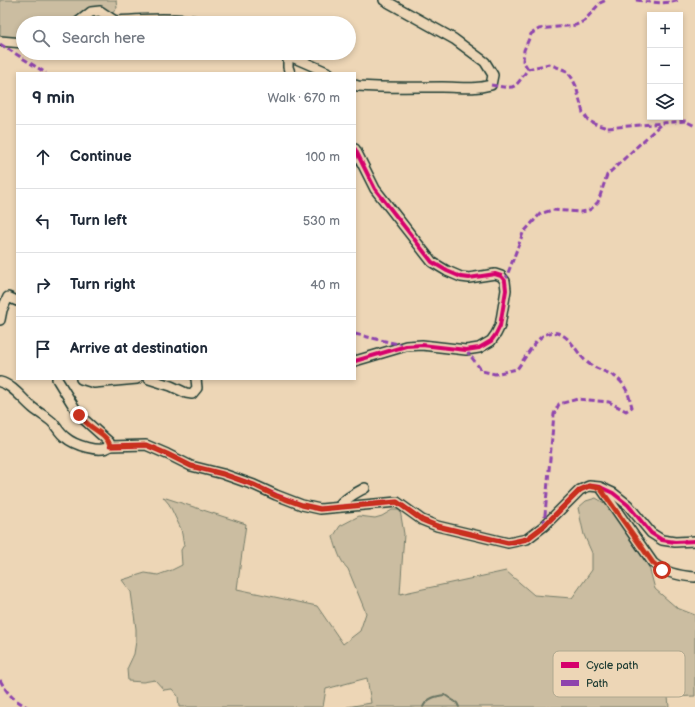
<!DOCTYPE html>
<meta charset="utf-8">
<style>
:root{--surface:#fff;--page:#f2f2f3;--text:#1f2937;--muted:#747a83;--line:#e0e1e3}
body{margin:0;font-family:"Balsamiq Sans",sans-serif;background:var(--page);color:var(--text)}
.controls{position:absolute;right:12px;top:12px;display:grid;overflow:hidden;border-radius:0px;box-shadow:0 2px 6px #0003}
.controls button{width:36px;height:36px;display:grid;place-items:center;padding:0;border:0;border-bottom:1px solid var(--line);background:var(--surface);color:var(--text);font:20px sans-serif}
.stop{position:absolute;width:12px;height:12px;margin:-9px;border:3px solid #c8321e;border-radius:50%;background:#fff}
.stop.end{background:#c8321e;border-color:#fff;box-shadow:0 1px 4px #0008}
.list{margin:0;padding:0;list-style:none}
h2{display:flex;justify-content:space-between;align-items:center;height:52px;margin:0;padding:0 16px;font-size:17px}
h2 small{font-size:13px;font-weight:400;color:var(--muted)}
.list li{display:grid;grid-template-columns:26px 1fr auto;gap:12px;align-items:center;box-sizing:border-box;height:64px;padding:0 16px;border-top:1px solid var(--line)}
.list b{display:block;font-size:15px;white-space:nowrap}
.list em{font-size:13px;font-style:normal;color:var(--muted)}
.icon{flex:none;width:22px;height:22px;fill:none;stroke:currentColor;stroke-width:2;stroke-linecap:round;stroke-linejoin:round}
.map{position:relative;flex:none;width:695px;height:707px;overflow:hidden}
.search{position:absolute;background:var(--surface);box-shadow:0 2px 6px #0003;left:16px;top:16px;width:340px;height:44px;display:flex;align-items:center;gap:10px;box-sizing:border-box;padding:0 14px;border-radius:22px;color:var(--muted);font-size:15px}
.panel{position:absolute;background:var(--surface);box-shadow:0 2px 6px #0003;left:16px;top:72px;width:340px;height:308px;border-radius:0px}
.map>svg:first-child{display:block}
.green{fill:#cbbda1;stroke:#757d6a}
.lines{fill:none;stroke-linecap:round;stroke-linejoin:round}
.stream{stroke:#697563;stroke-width:2}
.minor-casing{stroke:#1f3d34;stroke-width:12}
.minor{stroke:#edd6b6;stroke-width:9}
.quiet{stroke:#8e44ad;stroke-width:3;stroke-dasharray:6 3;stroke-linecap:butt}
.cycleway-casing{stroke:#edd6b6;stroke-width:6}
.cycleway{stroke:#d6006c;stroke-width:4}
.route{stroke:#c8321e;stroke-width:5}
.key{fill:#edd6b6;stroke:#afa88f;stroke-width:1}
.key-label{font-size:11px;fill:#1f3d34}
</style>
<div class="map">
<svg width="695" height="707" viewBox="0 0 695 707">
<rect width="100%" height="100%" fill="#edd6b6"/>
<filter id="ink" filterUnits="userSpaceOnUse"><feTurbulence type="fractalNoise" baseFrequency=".025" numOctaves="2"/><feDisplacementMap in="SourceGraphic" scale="8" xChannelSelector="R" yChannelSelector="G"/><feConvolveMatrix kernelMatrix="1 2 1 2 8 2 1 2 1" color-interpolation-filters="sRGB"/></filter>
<g filter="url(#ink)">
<g class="green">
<path d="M0,0h116l1,8 -9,10c-10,-1 -20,-3 -28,5h-57v22l-23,-1z"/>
<path d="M163,497l83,27 -9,65 80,17 26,38 17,-13 6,-18 -18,-44c-9,-9 -11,-20 -15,-32l7,-11 19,-10 16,2 7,-2 10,-6h8l4,24 -4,60 106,-23 28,24 38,3 20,-28v-17l-8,-18 -6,-27 8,-7 10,-3 15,9 37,56 7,26 22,19 18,7v81l-27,1 1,10h-322l24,-4 -4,-25 -41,11 -3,18h-144l-1,-11 -6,-7 -8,1 -9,-10 -12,2 -15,-1 -1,-12 7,-15 2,-13v-12l-5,-37 -9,-12 23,-7 13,2 14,-5 10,-5 -1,-15 3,-5 -3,-16 -12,-25z"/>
</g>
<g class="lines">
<path class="stream" d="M423,707c4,-9 13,-11 22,-12l12,8 2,4"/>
<defs>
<g id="minor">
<path d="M77,23l14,-11 9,-1 15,10c31,-2 63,-4 94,2"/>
<path d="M0,41l23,2"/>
<path d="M283,53l46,20"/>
<path d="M288,56v11l2,6"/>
<path d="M355,85l3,1c28,2 56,1 84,1 18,0 30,3 49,-2l2,-10 -8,-13 -31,-23 -70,-39"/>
<path d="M355,149l20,40 57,73 15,9 14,6 8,1 26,-4 6,2 4,5 1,9 -6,36 -4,8 -5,7 -12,7 -13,2 -44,-5 -16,1 -51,15"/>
<path d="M0,320l2,-10 6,-13 9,4"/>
<path d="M81,379l13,4 43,-4"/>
<path d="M149,379l22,7 15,7 6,1 5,-6 -1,-9"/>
<path d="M0,382c13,3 23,18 33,26 6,5 12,8 18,13 5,4 8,12 14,16 9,8 35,17 45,9l-1,-4 -30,-27 -22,-36"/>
<path d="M110,446l36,-1 21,9 24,12 32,8 31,11 22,10 26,10 18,4 77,-7 25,18 15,6 71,17 19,-4 17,-13 36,-36 9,-4 11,1 13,6 15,12 23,28 11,7 13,2 20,-1"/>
<path d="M601,488l52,75c12,10 26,13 42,14"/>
<path d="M339,507c6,-9 17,-14 26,-19"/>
</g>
</defs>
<use href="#minor" class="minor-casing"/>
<use href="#minor" class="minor"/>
<g class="quiet">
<path d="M636,0c14,2 29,5 43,0"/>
<path d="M0,44l46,29"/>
<path d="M528,69l-5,-8 1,-11 7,-16 8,-5 37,-4 8,-4 16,-18 6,-3"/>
<path d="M491,85c26,4 22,5 37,-16l21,-5 18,7 5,7 4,8 7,27 5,7 7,4 12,4 78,-7 10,5"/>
<path d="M505,281l18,-48 17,-19 12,-4 28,2 7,-1 4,-2 7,-7 9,-27 55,-52"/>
<path d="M355,334l47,11"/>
<path d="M466,350l16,21 13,3 22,-5c8,-10 19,-33 32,-36 20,-4 26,20 39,30 9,7 22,9 30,16 9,8 11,17 14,28l-6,4 -17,-9 -31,-3 -19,5 -5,10 -10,112"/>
<path d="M0,680c9,16 12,18 27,27"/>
</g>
<defs>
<g id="cycleway">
<path d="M355,149l20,40 57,73 15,9 14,6 8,1 26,-4 6,2 4,5 1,9 -6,36 -4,8 -5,7 -12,7 -13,2 -44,-5 -16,1 -51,15"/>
<path d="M110,446l36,-1 21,9 24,12 32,8 31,11 22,10 26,10 18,4 77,-7 25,18 15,6 71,17 19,-4 17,-13 36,-36 9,-4 11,1 13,6 15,12 23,28 11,7 13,2 20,-1"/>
</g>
</defs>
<use href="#cycleway" class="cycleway-casing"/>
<use href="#cycleway" class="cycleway"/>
</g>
</g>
<g class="lines" filter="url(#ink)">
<path class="route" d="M79,415c3,3 6,7 10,10 7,6 19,11 21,21l36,-1 21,9 24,12 32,8 31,11 22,11 26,9 18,4 77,-7 25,18 15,6 71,17 19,-4 17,-13 36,-36 9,-4 11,2 53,75 9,7"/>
</g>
<rect x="553" y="651" width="132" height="46" rx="6" class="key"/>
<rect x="561" y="662" width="18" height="6" fill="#d6006c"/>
<rect x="561" y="680" width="18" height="6" fill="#8e44ad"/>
<g class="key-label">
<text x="586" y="669">Cycle path</text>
<text x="586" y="687">Path</text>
</g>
</svg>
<div class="controls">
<button>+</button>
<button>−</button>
<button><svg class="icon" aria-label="layers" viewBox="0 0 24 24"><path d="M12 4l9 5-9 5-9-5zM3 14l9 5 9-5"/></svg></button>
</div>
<div class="stop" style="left:662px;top:570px"></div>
<div class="stop end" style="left:79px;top:415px"></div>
<div class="search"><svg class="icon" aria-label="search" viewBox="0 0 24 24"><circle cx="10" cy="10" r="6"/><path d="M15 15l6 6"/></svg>Search here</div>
<section class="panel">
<h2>9 min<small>Walk · 670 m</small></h2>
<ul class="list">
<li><svg class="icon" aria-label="ahead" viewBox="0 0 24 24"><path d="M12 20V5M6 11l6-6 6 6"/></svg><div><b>Continue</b></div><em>100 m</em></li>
<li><svg class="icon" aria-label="left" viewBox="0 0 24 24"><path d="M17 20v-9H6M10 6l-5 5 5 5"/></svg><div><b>Turn left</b></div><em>530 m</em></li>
<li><svg class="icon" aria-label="right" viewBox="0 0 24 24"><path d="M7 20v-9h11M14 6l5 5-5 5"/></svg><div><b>Turn right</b></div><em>40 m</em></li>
<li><svg class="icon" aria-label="arrive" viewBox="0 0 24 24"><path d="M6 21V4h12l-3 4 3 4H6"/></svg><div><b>Arrive at destination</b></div></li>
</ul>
</section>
</div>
